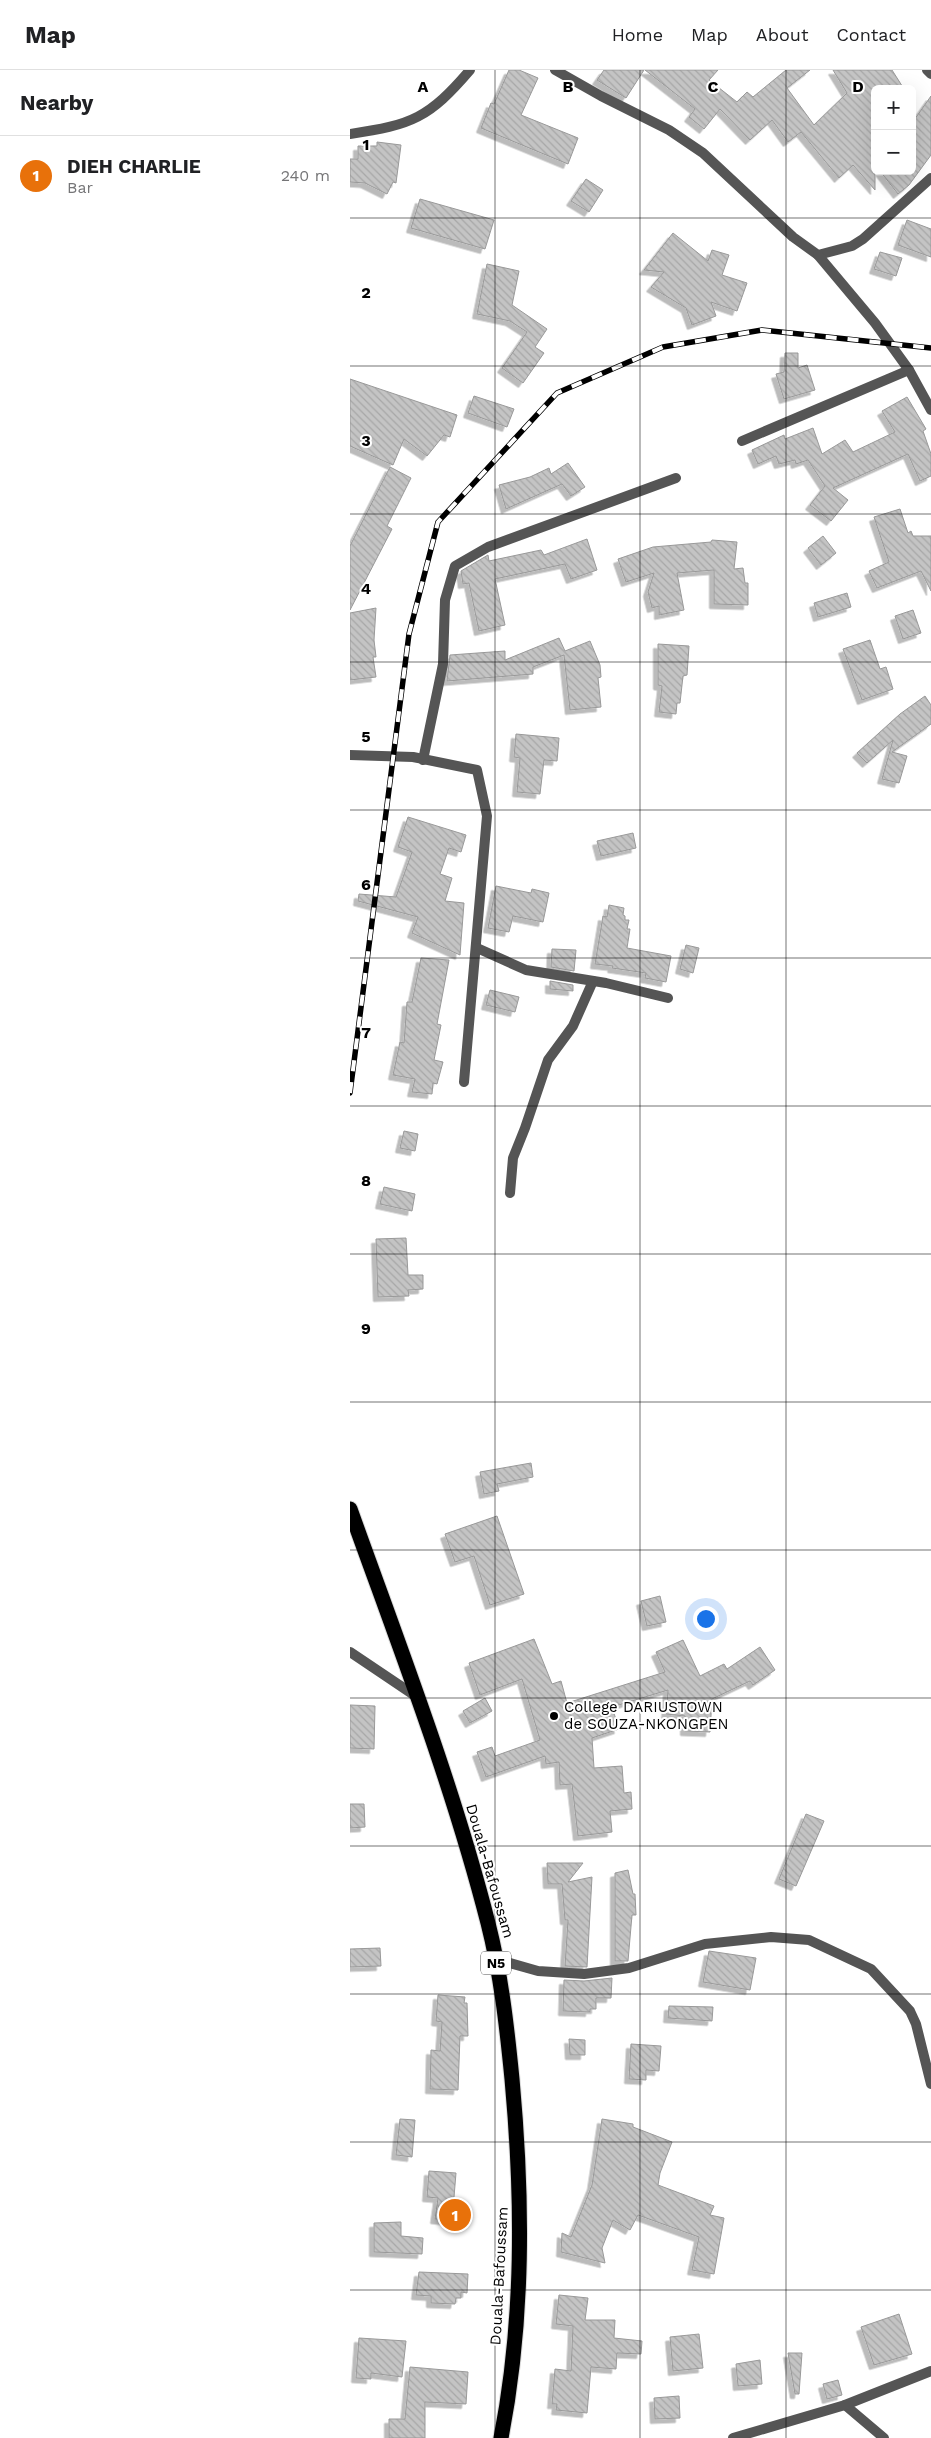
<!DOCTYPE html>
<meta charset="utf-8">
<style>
:root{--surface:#fff;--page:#f2f2f2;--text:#202124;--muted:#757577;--line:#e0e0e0;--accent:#b45309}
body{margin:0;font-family:"Work Sans",sans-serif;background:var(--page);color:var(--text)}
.controls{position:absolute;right:15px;top:15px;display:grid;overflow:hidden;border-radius:8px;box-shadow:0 5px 20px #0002}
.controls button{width:45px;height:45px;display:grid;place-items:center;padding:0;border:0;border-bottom:1px solid var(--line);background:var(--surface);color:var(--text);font:25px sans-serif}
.you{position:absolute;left:355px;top:1548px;width:18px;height:18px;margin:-12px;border:4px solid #fff;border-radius:50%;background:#1a73e8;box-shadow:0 0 0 8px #1a73e833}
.badge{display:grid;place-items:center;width:32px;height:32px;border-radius:50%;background:var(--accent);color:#fff;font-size:16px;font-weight:700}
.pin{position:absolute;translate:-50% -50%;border:2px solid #fff;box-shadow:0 1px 5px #0006}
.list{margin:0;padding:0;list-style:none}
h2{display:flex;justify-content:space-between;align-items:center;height:65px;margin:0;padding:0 20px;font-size:21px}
h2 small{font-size:16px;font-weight:400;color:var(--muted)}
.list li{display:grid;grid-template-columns:32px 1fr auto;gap:15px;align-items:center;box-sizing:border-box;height:80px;padding:0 20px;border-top:1px solid var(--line)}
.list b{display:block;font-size:19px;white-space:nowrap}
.list p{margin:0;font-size:16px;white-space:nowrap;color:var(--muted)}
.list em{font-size:16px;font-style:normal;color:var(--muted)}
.map{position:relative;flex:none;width:581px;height:2368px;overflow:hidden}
header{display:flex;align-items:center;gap:30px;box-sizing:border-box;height:70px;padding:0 25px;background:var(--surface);border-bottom:1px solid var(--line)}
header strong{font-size:24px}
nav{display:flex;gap:28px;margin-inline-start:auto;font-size:18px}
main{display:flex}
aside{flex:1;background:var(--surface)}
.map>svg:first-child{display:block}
.building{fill:url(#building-back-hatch);stroke:#999;filter:url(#shadow)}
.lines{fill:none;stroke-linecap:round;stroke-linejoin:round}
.highway-casing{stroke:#dbdbdb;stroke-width:17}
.street{stroke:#555;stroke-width:10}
.highway{stroke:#000;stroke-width:15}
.rail-casing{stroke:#000;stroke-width:5.5}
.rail{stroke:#fff;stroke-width:4;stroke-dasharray:11;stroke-linecap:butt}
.grid{fill:none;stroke:#000;stroke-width:1;stroke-opacity:0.55}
.poi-dot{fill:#000;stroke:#fff;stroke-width:2}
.labels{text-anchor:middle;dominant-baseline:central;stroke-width:4;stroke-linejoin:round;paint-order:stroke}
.shield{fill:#fff;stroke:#4c4c4c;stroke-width:1}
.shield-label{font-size:14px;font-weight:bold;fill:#000}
.poi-label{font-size:15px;fill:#000;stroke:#fff;text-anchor:start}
.street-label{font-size:15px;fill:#000;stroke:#fff}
.grid-label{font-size:16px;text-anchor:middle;font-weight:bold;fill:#000;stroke:#fff;stroke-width:4;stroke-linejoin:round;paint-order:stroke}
</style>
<header>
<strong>Map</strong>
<nav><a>Home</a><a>Map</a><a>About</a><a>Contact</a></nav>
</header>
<main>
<aside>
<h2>Nearby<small></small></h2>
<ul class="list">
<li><span class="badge" style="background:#e8710a">1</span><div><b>DIEH CHARLIE</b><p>Bar</p></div><em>240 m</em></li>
</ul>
</aside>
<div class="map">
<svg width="581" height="2368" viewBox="0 0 581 2368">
<defs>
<pattern id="building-back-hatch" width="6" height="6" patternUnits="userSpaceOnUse" patternTransform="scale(1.25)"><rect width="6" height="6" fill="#c4c4c4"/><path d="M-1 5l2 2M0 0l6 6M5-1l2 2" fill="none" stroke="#a7a7a7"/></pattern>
<filter id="shadow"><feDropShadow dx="-4.5" dy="4.5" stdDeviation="0" flood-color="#0004"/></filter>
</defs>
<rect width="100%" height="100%" fill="#fff"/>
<g class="building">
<path d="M159,0h10l19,8 -17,37 57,23 -10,26 -87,-36 10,-25 3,1z"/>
<path d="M254,0h40l-18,28 -29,-18z"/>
<path d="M295,0h73l-9,10 28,22 10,-10 6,5 33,-27h24l-23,18 27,37 33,-32 -14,-23h59l12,19h-29v101l-22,-25 -14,13 -38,-46 -13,10 -16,-22 -22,20 -30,-31 -16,20 -15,-12 6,-8z"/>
<path d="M581,26v59l-22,30 -11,9 -18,-23h32v-48z"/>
<path d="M27,72l24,3 -5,38 -3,-1 -6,12 -22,-11 -15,-1v-23h8v-13h19z"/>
<path d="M236,109l17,11 -14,22 -18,-11z"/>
<path d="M70,129l74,21 -9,29 -74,-21z"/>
<path d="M557,150l24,9v28l-33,-12z"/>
<path d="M323,163l35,28 4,-11 17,5 -7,20 25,8 -10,28 -26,-9 5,14 -24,9 -6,-17 -35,-21 13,-15 -20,-2z"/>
<path d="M530,182l22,6 -6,18 -22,-7z"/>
<path d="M137,194l32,7 -7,34 35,24 -12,18 9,6 -21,30 -21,-15 25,-36 -17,-11 -33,-7z"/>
<path d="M435,283h13v15l9,-3 8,25 -31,9 -8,-25 8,-2z"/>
<path d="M0,309l107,36 -7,22 -6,-2 -17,21 -23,-17 -11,26 -43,-19z"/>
<path d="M124,326l40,13 -7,18 -39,-14z"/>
<path d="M557,327l19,32 -3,2 8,23v22l-11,5 -12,-27 -75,34 15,12 -17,21 -21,-16 15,-19 -17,-26 -12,4 -1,-4 -16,4 -3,-8 -18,8 -6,-14 32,-15 1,4 28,-11 9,26 23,-14 8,12 42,-20 -13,-21z"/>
<path d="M218,393l17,24 -14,9 -9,-12 -56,25 -7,-24 31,-8 19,-9 2,6z"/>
<path d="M40,397l21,11 -24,48 5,3 -42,81v-64z"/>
<path d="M550,439l8,24 3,-2 2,5h18v55l-10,-20 -44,17 -8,-17 20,-9 -15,-45z"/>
<path d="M473,466l13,17 -15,12 -13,-17z"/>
<path d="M237,469l10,31 -26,9 -6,-15 -70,15 10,46 -26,6 -10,-48 -6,1 -2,-13 27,-16 1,6 52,-11 3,5z"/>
<path d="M362,470l25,2 -3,27 9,-1 2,15h3v22l-34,-1v-34l-37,3 7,37 -25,5v-9l-7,2 -4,-16 6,-19 -28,9 -8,-23 35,-12 58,-5z"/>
<path d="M497,523l4,14 -33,10 -4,-14z"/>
<path d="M26,538l-2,32 2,17h-3l3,20 -26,3v-67z"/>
<path d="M563,540l8,23 -18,6 -8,-23z"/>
<path d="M209,568l6,13 25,-10 10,24 1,12 -3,1 3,29 -31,3 -6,-55 -31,12v7l-86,7 3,-26 55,-4v9z"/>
<path d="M520,570l10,29 6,-2 7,22 -31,11 -19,-51z"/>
<path d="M308,574l31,2 -2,29 -4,1 -3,27h-3l-1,11 -17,-2 3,-26 -4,-1z"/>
<path d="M575,626l6,9v19l-39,28 15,4 -8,27 -17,-4 11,-39 -26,23 -10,-10 43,-39z"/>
<path d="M166,664l43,4 -2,23 -13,-1 -4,34 -23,-2 3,-34 -6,-1z"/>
<path d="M58,747l58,18 -5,17 -12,-4 -9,26 12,4 -7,23 19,2 -4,52 -48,-22 6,-16 -60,-16 1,-7 37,3 16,-45 -14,-5z"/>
<path d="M283,763l3,15 -35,8 -4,-15z"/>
<path d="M146,816l35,7 1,-4 17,4 -6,29 -30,-6 -4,16 -21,-4z"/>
<path d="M259,835l15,3 -1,7 2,1v4h4l-2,9h3l-3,19 44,8 -5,26 -21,-4 1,-5 -34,-5 1,-2 -18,-2 8,-48 4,1z"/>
<path d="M336,875l13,3 -6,25 -13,-4z"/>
<path d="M202,879l24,1 -2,21 -23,-4z"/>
<path d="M71,888l28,2 -12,64 4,1 -7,35 9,2 -6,22 -4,-1 -1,11 -20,-2 3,-13 -22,-4 7,-33 4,1 3,-41h5z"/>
<path d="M200,911l23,4v6l-23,-2z"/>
<path d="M140,920l29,7 -4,15 -29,-7z"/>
<path d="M54,1061l14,3 -3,17 -15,-3z"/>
<path d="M34,1117l31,7 -3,17 -32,-7z"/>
<path d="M56,1168l2,37h15v14l-15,1 1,6 -31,1 -2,-58z"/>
<path d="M181,1393l2,14 -36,7 2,7 -15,3 -4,-22z"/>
<path d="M147,1446l27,78 -34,11 -16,-49 -19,6 -10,-28z"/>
<path d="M310,1526l6,26 -19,4 -6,-25z"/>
<path d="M184,1569l18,45 9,-3 6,22 98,-31 -9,-20 27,-12 17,36 24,-12 3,5 33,-22 15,23 -22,15 -3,-4 -38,18 -2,33 -25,-1v-15l-19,-2 2,-24 -56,17 7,22 -27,9 2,30 28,-2 2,27 7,-1 1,17 -22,2 2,21 -34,4 -6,-52 -12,1 -1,-23 -13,2 -1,-8 -59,21 -9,-25 15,-5 3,9 45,-16 -18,-61 -42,16 -11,-32z"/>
<path d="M135,1628l7,13 -22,12 -7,-12z"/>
<path d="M0,1635l25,1 -1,43 -24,-1z"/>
<path d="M0,1734h14l1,23 -15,1z"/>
<path d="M456,1744l18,7 -28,65 -17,-7z"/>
<path d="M197,1793h36l-15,19 24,-5 -5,90 -22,-1 3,-46h-3l-3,-36h-14z"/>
<path d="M278,1800l5,24h2l1,21h-4l-4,46h-13v-88z"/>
<path d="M30,1878l1,18 -31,1v-18z"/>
<path d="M359,1881l47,7 -6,32 -47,-8z"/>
<path d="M262,1908l-1,20h-15v11h-6v3l-27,-1 1,-31 20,1z"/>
<path d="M88,1925l27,2 -1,6h3l1,33h-8l-2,54 -28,-1 1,-39 9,1 2,-29 -6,-1z"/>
<path d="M319,1936l44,1 -1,14 -44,-3z"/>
<path d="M219,1969l16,1v15h-15z"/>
<path d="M281,1974l30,2 -2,25 -13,-1v10l-17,-1z"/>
<path d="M50,2049l15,1 -3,37 -16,-2z"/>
<path d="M252,2049l31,5v3l39,15 -12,31 -2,12 56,21 -4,9 14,3 -10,56 -22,-4 7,-33 -61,-22 -8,15 -17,-10 -11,28 3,15 -44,-11 1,-19 9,4 21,-52z"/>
<path d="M79,2101l27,2 -4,48 -17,-2 3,-21 -11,-1z"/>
<path d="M51,2152v14l22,2 -1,16 -48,-2v-29z"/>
<path d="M69,2202l49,2 -1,19 -6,-1v6h-5l-1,6 -24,-1v-7l-15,-1z"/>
<path d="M209,2225l29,3 -3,22h30l-1,18 28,3 -1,13 -24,-1 -1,16 -25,-2 -4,46 -31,-3 1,-6h-5l3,-35 16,2 2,-45 -17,-2z"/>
<path d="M549,2244l13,40 -38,11 -13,-38z"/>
<path d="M349,2264l4,34 -30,3 -3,-34z"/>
<path d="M9,2268l47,3 -4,36 -31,-4v6l-15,-1z"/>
<path d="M438,2283h14l-3,41h-4z"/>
<path d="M410,2290l2,24 -24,2 -2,-22z"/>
<path d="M60,2297l58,5 -2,32 -41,-2v36h-36v-19h16z"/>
<path d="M488,2310l4,15 -15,4 -4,-15z"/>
<path d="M329,2326l1,22 -25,1 -1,-21z"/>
</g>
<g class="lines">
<defs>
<path id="highway" d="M0,1439c49,137 102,273 138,414 13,51 19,105 24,156 11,120 12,241 -11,359"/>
</defs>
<use href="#highway" class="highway-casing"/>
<g class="street">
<path d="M205,0l46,26 68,34 34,23 90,84 25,18 34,-9 11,-7 68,-61"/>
<path d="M577,0l4,4"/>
<path d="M0,64c62,-9 79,-16 120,-64"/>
<path d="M468,185l57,68 34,47 22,40"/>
<path d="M392,371l167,-71"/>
<path d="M0,685l63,2 64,13 10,46 -23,266"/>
<path d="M73,690l20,-96 2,-64 10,-34 33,-19 188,-69"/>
<path d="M127,878l49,22 80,13 62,15"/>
<path d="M160,1123l3,-35 12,-30 23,-68 25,-34 20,-45"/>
<path d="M0,1582l67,45"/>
<path d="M146,1889l42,12 46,3 45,-6 76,-24 66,-7 38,3 62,29 39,42 6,13 15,60"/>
<path d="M495,2335l39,33"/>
<path d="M383,2368l112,-33 86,-34"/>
</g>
<use href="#highway" class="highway"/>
<defs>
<path id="rail" d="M0,1023l59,-459 29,-112 119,-129 106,-46 99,-17 169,18"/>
</defs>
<use href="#rail" class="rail-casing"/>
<use href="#rail" class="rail"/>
</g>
<path class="grid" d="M145,0v2368M290,0v2368M436,0v2368M0,148h581M0,296h581M0,444h581M0,592h581M0,740h581M0,888h581M0,1036h581M0,1184h581M0,1332h581M0,1480h581M0,1628h581M0,1776h581M0,1924h581M0,2072h581M0,2220h581"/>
<circle class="poi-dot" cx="204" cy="1646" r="5"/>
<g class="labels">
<rect class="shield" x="131" y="1881.5" width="30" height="23" rx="4"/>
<g class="shield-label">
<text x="146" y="1893">N5</text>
</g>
<g class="poi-label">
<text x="214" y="1637">College DARIUSTOWN<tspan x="214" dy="17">de SOUZA-NKONGPEN</tspan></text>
</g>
<g class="street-label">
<text transform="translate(140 1801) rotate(74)">Douala-Bafoussam</text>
<text transform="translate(149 2206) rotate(-87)">Douala-Bafoussam</text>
</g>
</g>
<g class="grid-label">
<text x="73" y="22">A</text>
<text x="218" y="22">B</text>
<text x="363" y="22">C</text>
<text x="508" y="22">D</text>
<text x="16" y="80">1</text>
<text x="16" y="228">2</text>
<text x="16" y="376">3</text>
<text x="16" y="524">4</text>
<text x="16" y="672">5</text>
<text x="16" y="820">6</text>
<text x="16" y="968">7</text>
<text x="16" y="1116">8</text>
<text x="16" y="1264">9</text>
</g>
</svg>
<div class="controls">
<button>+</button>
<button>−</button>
</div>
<div class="you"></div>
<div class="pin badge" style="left:105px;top:2145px;background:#e8710a">1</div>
</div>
</main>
